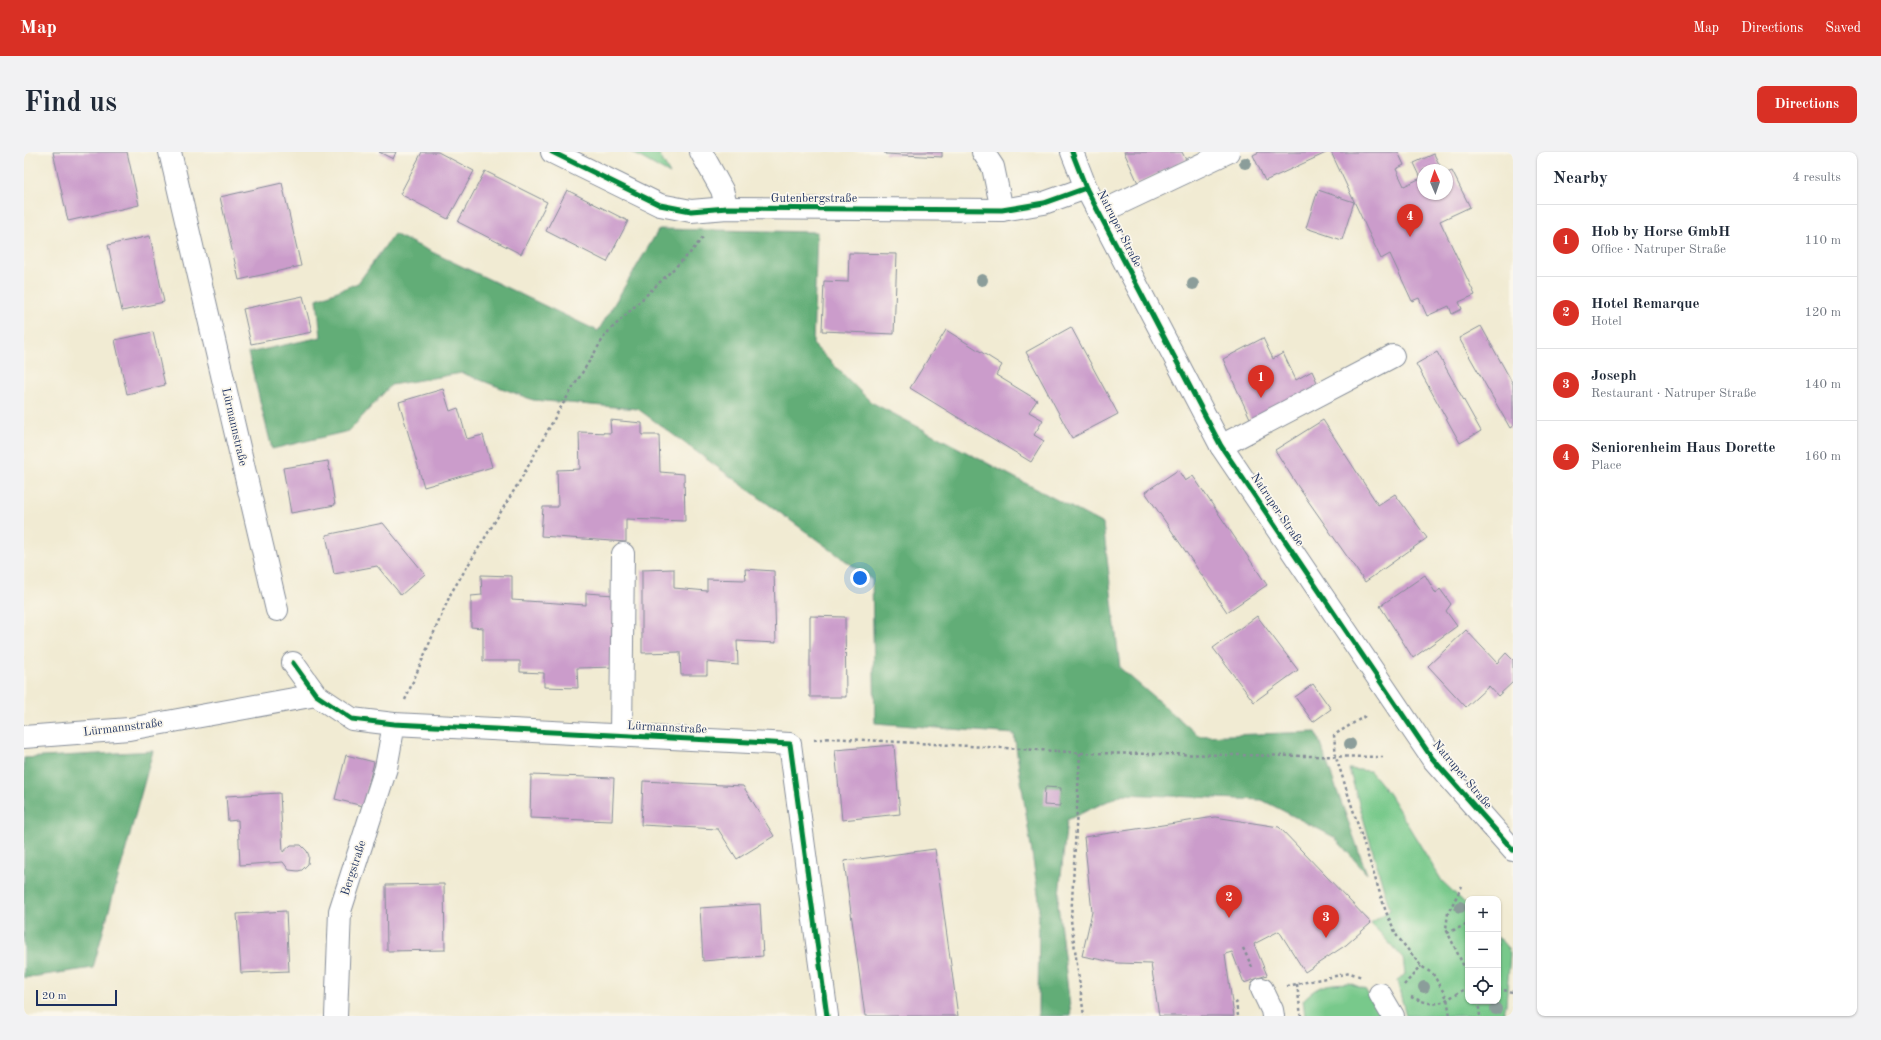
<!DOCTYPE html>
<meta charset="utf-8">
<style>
:root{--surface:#fff;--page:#f2f2f3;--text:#1f2937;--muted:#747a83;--line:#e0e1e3;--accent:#d93025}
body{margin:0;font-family:"Old Standard TT",serif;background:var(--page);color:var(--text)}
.controls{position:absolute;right:12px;bottom:12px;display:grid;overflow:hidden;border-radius:8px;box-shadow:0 1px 3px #0004}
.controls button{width:36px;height:36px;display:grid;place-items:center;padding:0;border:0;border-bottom:1px solid var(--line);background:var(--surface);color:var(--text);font:20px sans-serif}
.compass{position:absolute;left:1393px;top:12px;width:36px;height:36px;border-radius:50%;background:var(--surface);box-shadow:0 1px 3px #0004;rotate:358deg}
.scale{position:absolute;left:12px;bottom:10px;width:81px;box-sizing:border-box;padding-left:4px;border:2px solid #1b2f5e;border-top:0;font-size:11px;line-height:14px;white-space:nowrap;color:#1b2f5e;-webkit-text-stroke:3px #fbf7ec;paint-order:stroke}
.you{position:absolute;left:836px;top:426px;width:14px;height:14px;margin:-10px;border:3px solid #fff;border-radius:50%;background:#1a73e8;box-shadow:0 0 0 6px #1a73e833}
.badge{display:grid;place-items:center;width:26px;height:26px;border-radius:50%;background:var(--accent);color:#fff;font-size:13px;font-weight:700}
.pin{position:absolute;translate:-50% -33px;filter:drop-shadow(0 1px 2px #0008)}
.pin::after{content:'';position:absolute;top:21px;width:14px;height:12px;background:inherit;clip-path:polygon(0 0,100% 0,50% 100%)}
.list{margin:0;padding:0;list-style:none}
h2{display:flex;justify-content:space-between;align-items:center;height:52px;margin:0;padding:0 16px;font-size:17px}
h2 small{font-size:13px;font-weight:400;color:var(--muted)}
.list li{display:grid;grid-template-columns:26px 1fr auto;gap:12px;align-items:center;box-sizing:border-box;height:72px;padding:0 16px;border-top:1px solid var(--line)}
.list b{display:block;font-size:15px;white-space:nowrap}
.list p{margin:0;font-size:13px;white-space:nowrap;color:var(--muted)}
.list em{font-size:13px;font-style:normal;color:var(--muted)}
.icon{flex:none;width:22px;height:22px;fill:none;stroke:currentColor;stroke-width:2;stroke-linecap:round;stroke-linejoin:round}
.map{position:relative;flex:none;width:1489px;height:864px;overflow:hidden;border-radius:8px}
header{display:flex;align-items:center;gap:24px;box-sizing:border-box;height:56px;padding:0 20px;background:var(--accent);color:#fff}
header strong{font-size:19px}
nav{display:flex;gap:22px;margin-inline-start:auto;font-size:14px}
.intro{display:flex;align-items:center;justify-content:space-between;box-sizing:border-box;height:96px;padding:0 24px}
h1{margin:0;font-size:28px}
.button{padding:10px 18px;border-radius:8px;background:var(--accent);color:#fff;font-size:14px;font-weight:700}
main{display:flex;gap:24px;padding:0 24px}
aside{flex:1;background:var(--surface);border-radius:8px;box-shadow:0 1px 3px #0004}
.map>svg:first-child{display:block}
.green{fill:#78c98b;stroke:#4a7c74}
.forest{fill:#62ad77;stroke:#3e6e6a}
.building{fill:#cb9ccb}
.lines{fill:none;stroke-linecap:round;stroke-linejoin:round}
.minor-casing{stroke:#868d98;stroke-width:24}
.major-casing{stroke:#868d98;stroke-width:24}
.path{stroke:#868d98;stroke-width:2.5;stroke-dasharray:3 3;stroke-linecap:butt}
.minor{stroke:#fff;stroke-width:22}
.major{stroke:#fff;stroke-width:22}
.cycleway-casing{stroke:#fbf7ec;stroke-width:8}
.cycleway{stroke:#00873e;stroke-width:5}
.tree{fill:#8b9d9a}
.labels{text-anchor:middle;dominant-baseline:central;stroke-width:3.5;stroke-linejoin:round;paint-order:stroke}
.street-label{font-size:12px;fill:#1b2f5e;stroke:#fbf7ec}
</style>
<header>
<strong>Map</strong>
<nav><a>Map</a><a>Directions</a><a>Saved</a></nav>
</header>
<div class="intro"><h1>Find us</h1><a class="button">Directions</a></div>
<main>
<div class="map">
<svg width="1489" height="864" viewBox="0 0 1489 864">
<rect width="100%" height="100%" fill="#fbf7ec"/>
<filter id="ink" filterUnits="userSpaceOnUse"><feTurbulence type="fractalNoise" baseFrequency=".025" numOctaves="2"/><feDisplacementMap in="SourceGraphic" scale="8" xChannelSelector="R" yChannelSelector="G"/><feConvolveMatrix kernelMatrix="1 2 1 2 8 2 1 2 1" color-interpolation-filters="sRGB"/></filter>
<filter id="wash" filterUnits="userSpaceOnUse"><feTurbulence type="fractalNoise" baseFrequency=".012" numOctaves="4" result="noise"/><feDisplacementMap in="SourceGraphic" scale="16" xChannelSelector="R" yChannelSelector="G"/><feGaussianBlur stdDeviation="0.9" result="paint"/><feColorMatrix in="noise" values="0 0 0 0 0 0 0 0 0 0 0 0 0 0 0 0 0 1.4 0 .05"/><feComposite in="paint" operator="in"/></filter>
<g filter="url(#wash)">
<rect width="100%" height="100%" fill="#f1ebd3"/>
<g class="green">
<path d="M607,0h27l12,22z"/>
<path d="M1325,617l21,2 19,23 53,87 26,25v95h30v-64l8,9 4,7 -4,52 -3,11h-97l-9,-35 8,-7 -2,-16 -32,-35 19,-13z"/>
<path d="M1325,831l16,6 16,27h-76l-2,-16c16,-16 24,-16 46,-17z"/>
</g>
<g class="forest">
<path d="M635,77l158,3 -4,112 58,58 232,122 17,144 79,68 117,-4 51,142 -33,-37 -72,-37 -139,-6 -56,26 -9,84 13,112h-33l1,-116 -25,-166 -139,-11 -3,-143 -234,-171 -105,-9 -71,-27 -71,12 -42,46 -77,18 -24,-96 73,-16 -4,-38 41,-16 36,-49 204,97z"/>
<path d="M129,599l-60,217 -69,10v-220z"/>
</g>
<g id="blocks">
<g class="building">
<path d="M29,0h74l12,53 -71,16z"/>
<path d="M355,0h17l-3,7z"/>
<path d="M398,0h16l36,19 -26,48 -48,-25z"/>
<path d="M861,0h57v5l-57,-3z"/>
<path d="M1100,0h58l4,8 -48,23z"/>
<path d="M1235,0h69l-63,29 -12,-26z"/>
<path d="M1307,0h67l6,13 -8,4 8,17 17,-8 -7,-15 20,-9 8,16h-19v24h24v-21l5,-2 18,36 -30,14 35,74 -16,7 3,7 -10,5 -3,-8 -22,10 -8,-18 -7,3 -22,-47 -9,5z"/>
<path d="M461,19l62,31 -26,52 -63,-32z"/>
<path d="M258,31l19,83 -62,14 -19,-83z"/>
<path d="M543,38l61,31 -21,41 -61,-31z"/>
<path d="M1294,38l36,12 -12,38 -36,-12z"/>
<path d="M126,84l14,66 -42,9 -14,-66z"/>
<path d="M825,101l48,1 -3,80 -72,-3 2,-50 24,1z"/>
<path d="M279,144l9,36 -61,12 -8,-35z"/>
<path d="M1457,174l32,58v42l-3,2 -51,-90z"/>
<path d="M1047,175l47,87 -46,24 -46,-86z"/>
<path d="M922,178l56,35 -6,10 41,25 -8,12 14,8 -9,15 10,6 -13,21 -121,-74z"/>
<path d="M129,180l12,53 -38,9 -12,-54z"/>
<path d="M1239,186l10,21 10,-6 13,27 16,-9 9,20 -67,36 -31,-68z"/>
<path d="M1413,200l44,79 -21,12 -44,-79z"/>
<path d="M419,237l7,22 8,-3 9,31 16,-4 9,32 -68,20 -25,-85z"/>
<path d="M586,268l32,3v12h17l1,37 24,2 1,47 -59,-2v23l-85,-6 2,-29h15l-1,-37 23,-1 -1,-37 32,1z"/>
<path d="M1299,268l55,85 17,-11 32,44 -62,44 -68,-97 -22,-35z"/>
<path d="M304,309l7,44 -44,8 -8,-45z"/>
<path d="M1154,318l7,11 8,-5 74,109 -40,27 -82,-120z"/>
<path d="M359,371l42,51 -24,21 -24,-29 -43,8 -8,-39z"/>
<path d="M650,417v19l33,3v-12l39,1 -1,-11 29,2 2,72 -39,-2 1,24 -31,-3v13h-26l-1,-23 -38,1v-83z"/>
<path d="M457,423l31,1v24l74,5v-12l28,2 1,72 -38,1 1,20 -34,-1v-14l-24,-1v-11h-37v-33l-12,-1v-31l11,-1z"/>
<path d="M1401,423l11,19 4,-5 11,15 -5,7 11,15 -44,32 -33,-52z"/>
<path d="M786,464l35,1 1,80h-36z"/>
<path d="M1233,464l41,54 -44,32 -41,-54z"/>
<path d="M1442,478l31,33 9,-10 7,7v22l-15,14 -9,-10 -23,21 -38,-41z"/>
<path d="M1289,532l18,25 -18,13 -18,-25z"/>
<path d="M870,593l6,69 -58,6 -7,-70z"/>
<path d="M322,603l28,7 -11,44 -28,-7z"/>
<path d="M507,623l83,3 -2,43 -82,-3z"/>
<path d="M619,629l100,5 31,50 -37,23 -19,-30 -77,-4z"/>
<path d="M1021,635l16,1 -1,18 -16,-1z"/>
<path d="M256,641l3,59 8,-7h10l6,6 2,5 -1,8 -6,6 -4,1 -9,-1 -6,-8 -43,3 -2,-45 -10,1 -2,-25z"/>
<path d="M1191,665l64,10 92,96 -25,22 -41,27 -26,-41 -25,13 13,31 -23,8 -12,-31 -7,2 9,62h-75l-8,-52 -33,-1 -36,-7 10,-44 -8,-75z"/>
<path d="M911,697l23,167h-93l-21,-155z"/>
<path d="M420,732l1,66 -58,1 -1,-66z"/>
<path d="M736,752l3,52 -60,5 -3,-53z"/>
<path d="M262,759l3,60 -48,2 -4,-59z"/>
</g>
</g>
</g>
<g filter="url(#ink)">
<use href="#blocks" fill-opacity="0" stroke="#868d98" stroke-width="1"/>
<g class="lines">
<defs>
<g id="minor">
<path d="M146,0l107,458"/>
<path d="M528,0l108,53 31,6 36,-3 275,2 42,-7 42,-15"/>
<path d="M677,0l21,38 5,18"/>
<path d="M959,0l10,15 9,43"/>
<path d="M1075,61l129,-61"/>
<path d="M1197,294l172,-90"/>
<path d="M269,511l23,32 36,24 42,5 396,20 37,272"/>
<path d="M597,583l2,-181"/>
<path d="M0,585l105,-8 187,-34"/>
<path d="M1238,837l10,21 1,6"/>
<path d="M1356,842l13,22"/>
<path d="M312,864l4,-105 46,-143 8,-44"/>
</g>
<path id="major" d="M1048,0l14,36 13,25 122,233 211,312 81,92"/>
</defs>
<use href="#minor" class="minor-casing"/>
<use href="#major" class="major-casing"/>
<g class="path">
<path d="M381,548l46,-107 70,-114 37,-67 48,-78 85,-82 13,-16"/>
<path d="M1341,564l-31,19 2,22 50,155 11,24 24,30 12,8 14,24 3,18"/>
<path d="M790,588l16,-2 226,13"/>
<path d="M1033,599l23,2 303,4"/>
<path d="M1056,601l-9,167 13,96"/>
<path d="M1438,734l-14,27 -2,16 22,46"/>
<path d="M1423,781l21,-9"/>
<path d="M1219,796l9,19"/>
<path d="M1273,832l4,32"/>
<path d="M1380,833l17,-19"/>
<path d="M1263,834l63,-13 12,4"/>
<path d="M1474,837l15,3"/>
<path d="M1387,845c7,3 20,8 28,6 9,-2 18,-12 29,-14"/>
<path d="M1454,849l2,15"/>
<path d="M1214,864l-2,-13 3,-2"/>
</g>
<use href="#minor" class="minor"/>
<use href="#major" class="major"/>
<defs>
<g id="cycleway">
<path d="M528,0l108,53 31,6 36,-3 275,2 42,-7 42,-15"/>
<path d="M1048,0l14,36 13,25 122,233 211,312 81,92"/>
<path d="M269,511l23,32 36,24 42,5 396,20 37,272"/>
</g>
</defs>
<use href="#cycleway" class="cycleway-casing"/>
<use href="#cycleway" class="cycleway"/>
</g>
<g class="tree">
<circle cx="1221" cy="11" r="6"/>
<circle cx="958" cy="128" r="6"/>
<circle cx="1169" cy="132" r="6"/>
<circle cx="1326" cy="592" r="6"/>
<circle cx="1436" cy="755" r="6"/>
<circle cx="1400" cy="835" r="6"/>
<circle cx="1472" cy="857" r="6"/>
</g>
</g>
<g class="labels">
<g class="street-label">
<text x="790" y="47">Gutenbergstraße</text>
<text transform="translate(1095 77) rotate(63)">Natruper Straße</text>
<text transform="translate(210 275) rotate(77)">Lürmannstraße</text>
<text transform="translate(1253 358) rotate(56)">Natruper Straße</text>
<text transform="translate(99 576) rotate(-7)">Lürmannstraße</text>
<text transform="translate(643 576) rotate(3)">Lürmannstraße</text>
<text transform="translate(1438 623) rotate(50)">Natruper Straße</text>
<text transform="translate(330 716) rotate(-72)">Bergstraße</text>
</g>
</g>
</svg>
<div class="controls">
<button>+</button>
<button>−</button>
<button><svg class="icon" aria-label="locate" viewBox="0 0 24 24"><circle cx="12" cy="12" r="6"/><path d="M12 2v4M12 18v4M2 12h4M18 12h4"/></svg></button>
</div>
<svg class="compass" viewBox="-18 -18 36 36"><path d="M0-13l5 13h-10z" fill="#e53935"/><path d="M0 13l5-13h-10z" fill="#747a83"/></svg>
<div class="scale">20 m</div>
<div class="you"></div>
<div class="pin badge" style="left:1237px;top:246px">1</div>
<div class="pin badge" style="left:1205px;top:766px">2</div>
<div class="pin badge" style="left:1302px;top:786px">3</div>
<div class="pin badge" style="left:1386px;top:85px">4</div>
</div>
<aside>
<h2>Nearby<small>4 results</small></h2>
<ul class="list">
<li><span class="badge">1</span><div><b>Hob by Horse GmbH</b><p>Office · Natruper Straße</p></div><em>110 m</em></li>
<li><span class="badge">2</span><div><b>Hotel Remarque</b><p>Hotel</p></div><em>120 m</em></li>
<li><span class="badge">3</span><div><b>Joseph</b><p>Restaurant · Natruper Straße</p></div><em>140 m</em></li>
<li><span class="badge">4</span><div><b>Seniorenheim Haus Dorette</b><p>Place</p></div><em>160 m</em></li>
</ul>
</aside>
</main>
